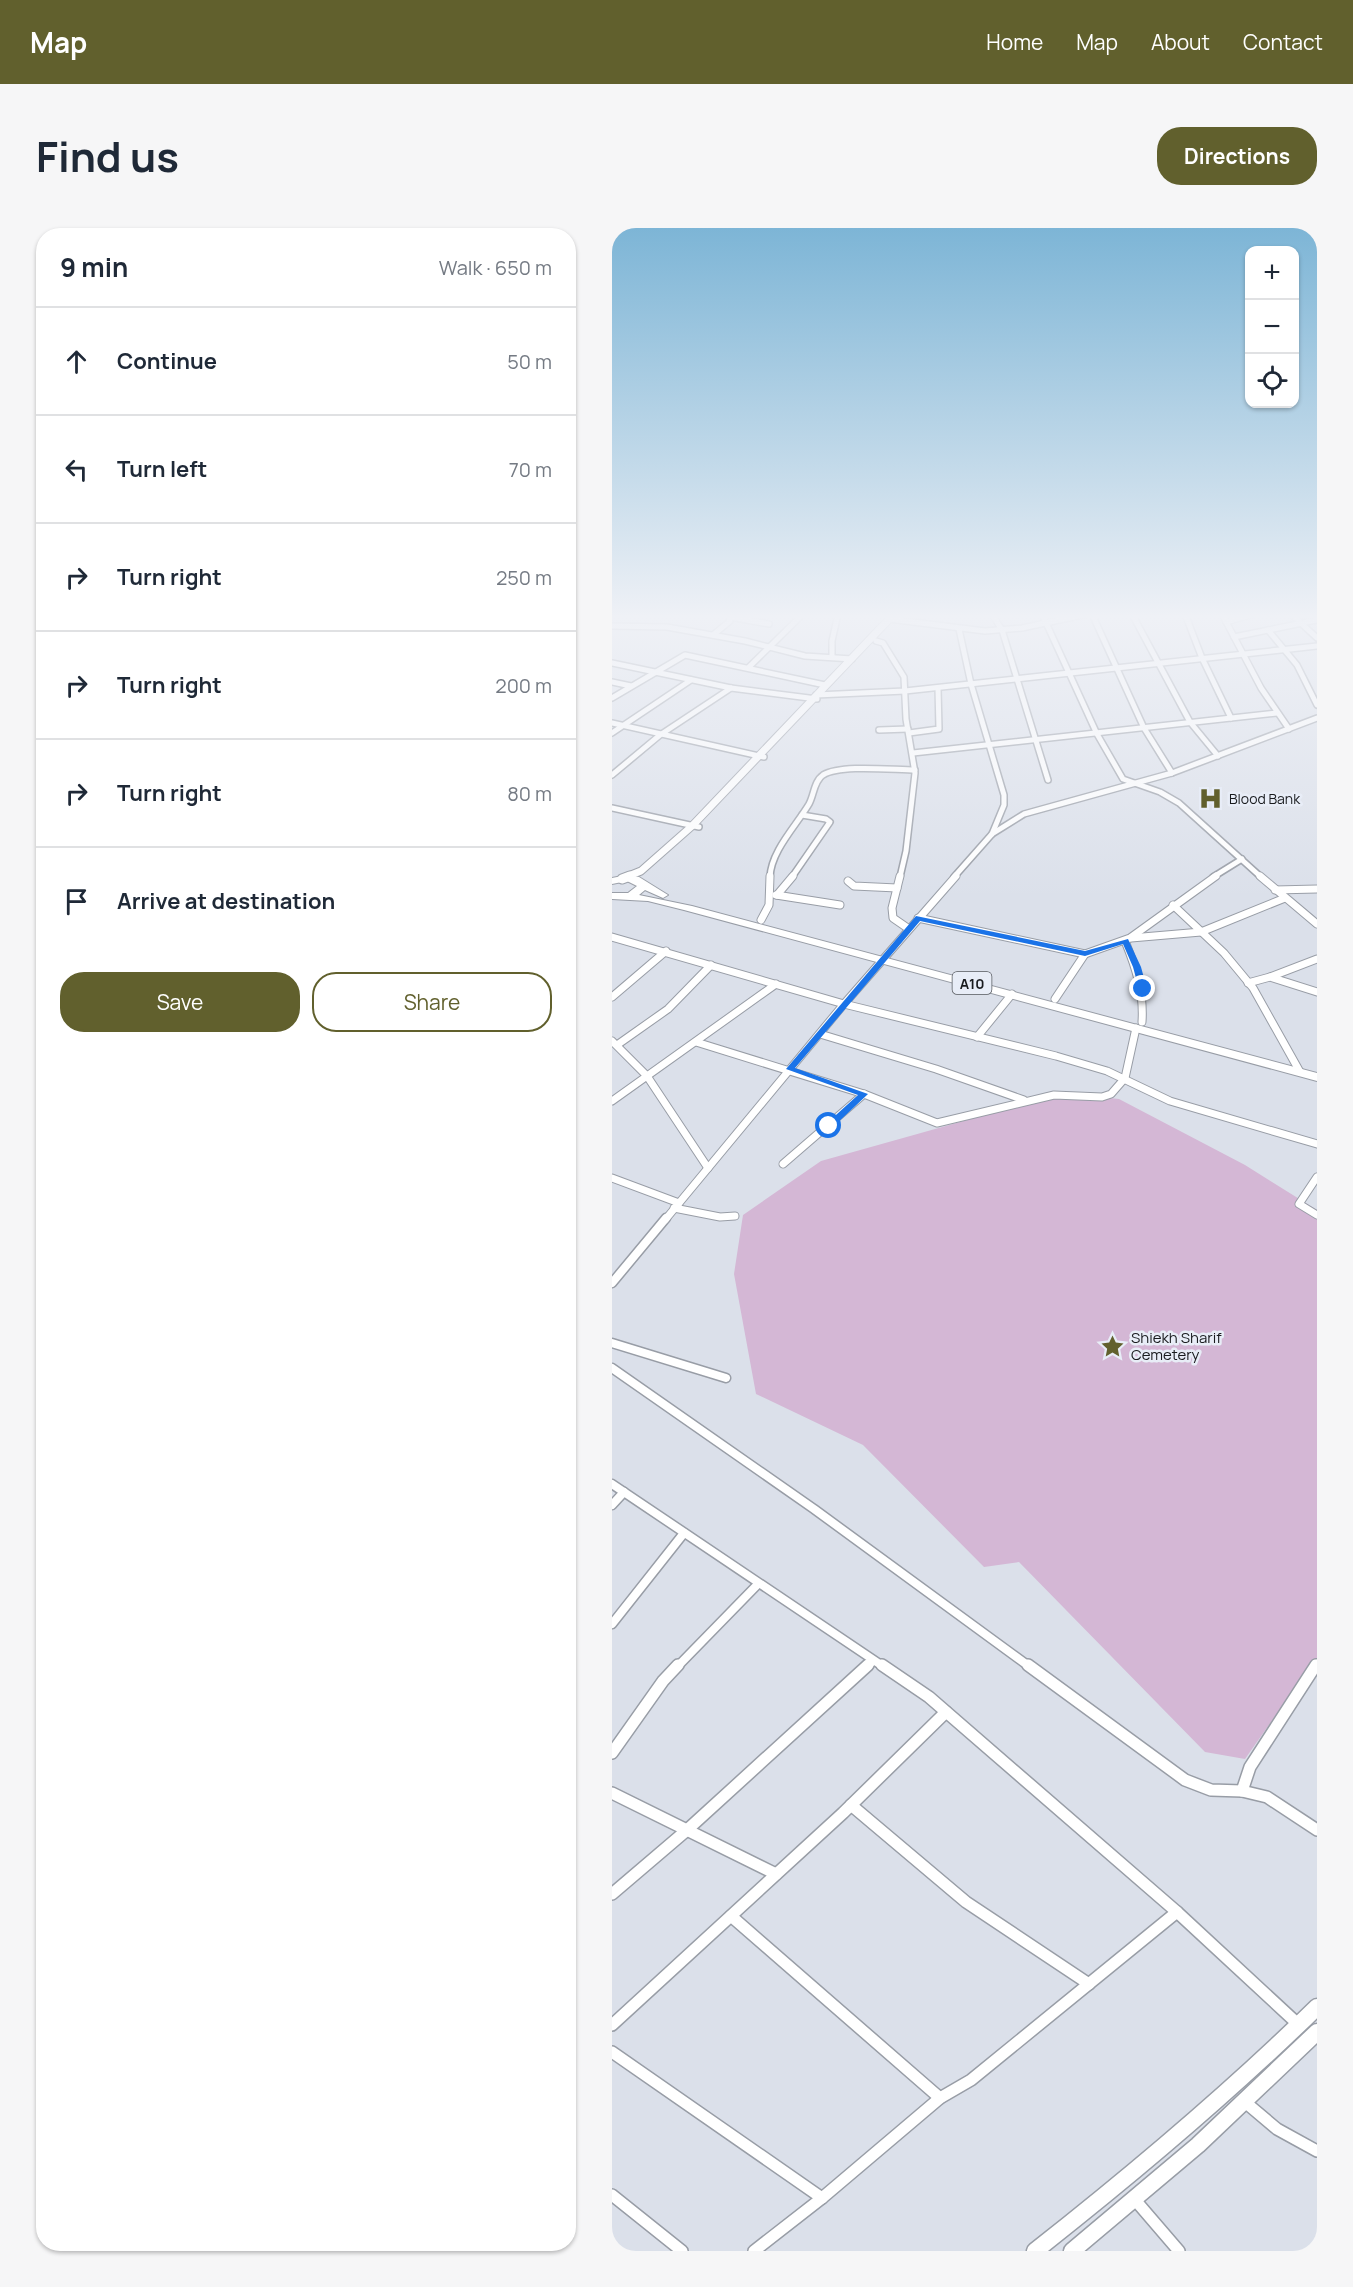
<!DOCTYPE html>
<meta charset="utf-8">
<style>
:root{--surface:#fff;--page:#f6f6f7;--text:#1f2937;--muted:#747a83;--line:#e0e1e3;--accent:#61602d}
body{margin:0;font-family:Manrope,sans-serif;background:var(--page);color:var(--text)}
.controls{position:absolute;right:18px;top:18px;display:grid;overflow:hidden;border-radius:12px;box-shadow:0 2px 4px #0004}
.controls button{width:54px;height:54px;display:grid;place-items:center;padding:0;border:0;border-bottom:2px solid var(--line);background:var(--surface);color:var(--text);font:30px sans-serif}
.stop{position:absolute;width:18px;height:18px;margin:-14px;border:4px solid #1a73e8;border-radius:50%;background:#fff}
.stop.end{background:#1a73e8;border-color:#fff;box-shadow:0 2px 6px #0008}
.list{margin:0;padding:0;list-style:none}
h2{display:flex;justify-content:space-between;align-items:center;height:78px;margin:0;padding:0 24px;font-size:26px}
h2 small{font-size:20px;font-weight:400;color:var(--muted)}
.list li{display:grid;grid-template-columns:39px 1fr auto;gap:18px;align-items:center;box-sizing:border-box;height:108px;padding:0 24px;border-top:2px solid var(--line)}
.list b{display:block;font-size:22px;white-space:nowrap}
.list em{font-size:20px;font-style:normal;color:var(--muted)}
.actions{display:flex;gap:12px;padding:18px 24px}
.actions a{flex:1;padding:14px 0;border:2px solid var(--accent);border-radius:24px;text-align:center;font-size:21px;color:var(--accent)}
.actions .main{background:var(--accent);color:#fff}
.icon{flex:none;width:33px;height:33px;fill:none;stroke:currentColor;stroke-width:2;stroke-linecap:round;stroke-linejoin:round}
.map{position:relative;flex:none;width:705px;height:2023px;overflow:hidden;border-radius:24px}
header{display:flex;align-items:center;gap:36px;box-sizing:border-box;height:84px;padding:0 30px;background:var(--accent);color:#fff}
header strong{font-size:28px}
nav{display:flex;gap:33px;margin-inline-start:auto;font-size:21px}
.intro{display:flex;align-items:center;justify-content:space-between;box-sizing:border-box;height:144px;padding:0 36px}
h1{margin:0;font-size:42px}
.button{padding:15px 27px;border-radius:24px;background:var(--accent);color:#fff;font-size:21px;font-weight:700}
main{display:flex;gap:36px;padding:0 36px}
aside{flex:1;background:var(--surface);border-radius:24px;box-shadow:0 2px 4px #0004}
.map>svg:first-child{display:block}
.green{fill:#d4b7d5}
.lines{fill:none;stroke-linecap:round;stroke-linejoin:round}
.minor-far3-casing{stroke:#989da6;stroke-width:8}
.minor-far2-casing{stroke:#989da6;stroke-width:9}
.minor-far1-casing{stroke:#989da6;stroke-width:11}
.minor-casing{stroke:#989da6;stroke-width:14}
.secondary-far2-casing{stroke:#989da6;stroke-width:9}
.secondary-far1-casing{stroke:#989da6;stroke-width:11}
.secondary-casing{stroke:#989da6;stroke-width:19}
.trunk-casing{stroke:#989da6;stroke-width:2}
.minor-far3{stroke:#fff;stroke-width:5}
.minor-far2{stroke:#fff;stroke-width:7}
.minor-far1{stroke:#fff;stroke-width:8}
.minor{stroke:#fff;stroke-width:11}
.secondary-far2{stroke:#fff;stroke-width:7}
.secondary-far1{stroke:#fff;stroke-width:9}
.secondary{stroke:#fff;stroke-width:16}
.trunk{fill:#fff;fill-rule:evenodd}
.route{fill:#1a73e8}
.labels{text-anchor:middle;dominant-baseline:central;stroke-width:5;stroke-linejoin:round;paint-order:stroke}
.far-poi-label{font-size:14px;fill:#191b1e;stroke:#e8edf7;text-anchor:start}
.shield{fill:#e8edf7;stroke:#575a5f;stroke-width:1.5}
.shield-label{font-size:14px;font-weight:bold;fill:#191b1e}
.poi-label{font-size:15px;fill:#191b1e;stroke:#e8edf7;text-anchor:start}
</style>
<header>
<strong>Map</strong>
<nav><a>Home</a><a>Map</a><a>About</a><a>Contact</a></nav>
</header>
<div class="intro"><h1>Find us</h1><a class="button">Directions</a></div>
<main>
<aside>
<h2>9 min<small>Walk · 650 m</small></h2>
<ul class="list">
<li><svg class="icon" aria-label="ahead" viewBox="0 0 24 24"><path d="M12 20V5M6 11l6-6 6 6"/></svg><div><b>Continue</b></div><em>50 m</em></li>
<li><svg class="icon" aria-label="left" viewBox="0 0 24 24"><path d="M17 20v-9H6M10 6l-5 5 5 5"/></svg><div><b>Turn left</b></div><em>70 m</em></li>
<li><svg class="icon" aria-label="right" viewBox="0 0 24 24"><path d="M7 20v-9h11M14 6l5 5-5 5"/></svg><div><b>Turn right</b></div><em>250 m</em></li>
<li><svg class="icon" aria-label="right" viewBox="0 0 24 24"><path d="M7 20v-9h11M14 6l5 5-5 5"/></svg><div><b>Turn right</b></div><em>200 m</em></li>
<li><svg class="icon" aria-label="right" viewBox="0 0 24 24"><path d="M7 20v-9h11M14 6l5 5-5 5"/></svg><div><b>Turn right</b></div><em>80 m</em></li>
<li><svg class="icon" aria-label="arrive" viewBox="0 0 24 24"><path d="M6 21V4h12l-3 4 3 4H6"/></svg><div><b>Arrive at destination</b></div></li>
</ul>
<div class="actions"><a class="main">Save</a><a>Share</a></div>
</aside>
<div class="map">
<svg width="705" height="2023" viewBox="0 0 705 2023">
<rect width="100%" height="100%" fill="#dbe0ea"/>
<path class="green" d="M451,865l56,6 126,66 72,45v451l-6,4 -66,94 -40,-7 -186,-190 -35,5 -121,-122 -107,-51 -22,-120 9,-59 78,-54z"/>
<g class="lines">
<defs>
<g id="minor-far3">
<path d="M380,386l10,16 46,150"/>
<path d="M430,386l55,120 26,45 37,13 19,11 82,74"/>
<path d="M480,386l52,114 28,45"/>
<path d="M520,386l58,108 28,34"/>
<path d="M573,386l17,44 29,60"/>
<path d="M610,386l39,74 28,41"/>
<path d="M679,386l26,24"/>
<path d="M118,389l39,7"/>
<path d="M277,391l96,12 37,-3 65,-14"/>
<path d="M614,394l28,-8"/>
<path d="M0,398l55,1 78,14 60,15 47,3"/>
<path d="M347,401l12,55 33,111v10l-12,29"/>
<path d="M656,402l29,35 20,40"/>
<path d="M101,407l17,-14v-7"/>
<path d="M622,409l83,-17"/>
<path d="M264,413l7,2 21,34 2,42 9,54 -9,78 -6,26"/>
<path d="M220,429v-16l6,-27"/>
<path d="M0,435l119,25 86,11"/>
<path d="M137,439l51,-50"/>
<path d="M0,454l19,4"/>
<path d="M204,467l89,-4 412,-45"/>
<path d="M0,470l73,-43 140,30"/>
<path d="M0,495l152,34"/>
<path d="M267,502l29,-1"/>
<path d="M0,505l79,-53"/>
<path d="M297,505l30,-4 -1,-41"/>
<path d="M301,525l364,-40"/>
<path d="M0,547l48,-40 71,-47"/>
<path d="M0,580l87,19"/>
<path d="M158,649c1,-26 26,-51 39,-73 5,-9 5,-23 14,-29 18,-11 70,-5 92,-5"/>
<path d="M180,649l38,-55 -4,-3 -24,-4"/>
<path d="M342,649l38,-43 32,-20 148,-41 145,-55"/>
<path d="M601,649l29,-18"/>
</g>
<g id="minor-far2">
<path d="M288,648l-8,32 1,10 16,11"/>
<path d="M648,648l57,48"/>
<path d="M236,653l6,5 43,2"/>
<path d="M663,662l42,-1"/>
<path d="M164,667l64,10"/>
<path d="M165,667l16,-19"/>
<path d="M561,677l51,48 29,35 47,84"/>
<path d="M306,690l167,36 45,-16 86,-62"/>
<path d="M149,692l8,-15 1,-29"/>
<path d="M0,709l232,67 212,52 51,15 63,30 147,43"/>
<path d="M519,710l70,-6 84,-34"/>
<path d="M513,713c11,27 19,52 17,81"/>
<path d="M658,749l47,-18"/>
<path d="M636,755l22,-6 47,15"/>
<path d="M0,769l54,-46"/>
<path d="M443,771l30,-45"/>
<path d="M208,806l116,35 88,31"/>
<path d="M365,809l35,-43"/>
<path d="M0,813l35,35 61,92"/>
<path d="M84,814l168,52 73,29 117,-28 48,2 9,-3 14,-16 11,-50"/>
<path d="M5,817l51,-36 43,-44"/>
<path d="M0,873l164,-117"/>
<path d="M171,936l81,-70"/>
<path d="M705,949l-18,27 18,11"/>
<path d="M0,950l67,25"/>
<path d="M62,980l46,9 15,-1"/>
<path d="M53,992l179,-216 112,-128"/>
</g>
<g id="minor-far1">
<path d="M0,1055l54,-65"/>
<path d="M0,1115l114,35"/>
<path d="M0,1140l202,141 216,158"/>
<path d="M0,1256l272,183"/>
<path d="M0,1277l12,-13"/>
<path d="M0,1396l72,-91"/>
<path d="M65,1439l81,-83"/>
<path d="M254,1439l7,-6"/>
<path d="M703,1439l2,-3"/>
</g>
<g id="minor">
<path d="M270,1437l47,32 248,215 122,113"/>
<path d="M416,1437l157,115 26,10 31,1 25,6 50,33"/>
<path d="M0,1525l51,-72 15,-16"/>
<path d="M630,1563l8,-24 66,-102"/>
<path d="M0,1565l164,81"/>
<path d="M239,1577l115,97 123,82"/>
<path d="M0,1666l75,-64 181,-165"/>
<path d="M119,1688l209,182"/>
<path d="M0,1797l231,-212 103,-101"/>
<path d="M0,1824l210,146"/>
<path d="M633,1874l32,27 40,22"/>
<path d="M0,1967l70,56"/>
<path d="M524,1973l43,50"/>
<path d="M142,2023l68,-53 118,-100 31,-18 206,-168"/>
</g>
<path id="secondary-far2" d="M14,649l15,-6 51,-45 202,-212"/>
<path id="secondary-far1" d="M10,651l8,-3"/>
<g id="secondary">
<path d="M423,2023c98,-77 193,-157 282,-244"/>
<path d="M460,2023l126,-106 119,-113"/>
</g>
<path id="trunk" d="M15,647l12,2 29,18 -5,3 -18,-8 -6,5 53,11 625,167v8l-633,-171 -36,-9 -36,-2v-6h16l9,-7 -10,-5 -15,3v-6z"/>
</defs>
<use href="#minor-far3" class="minor-far3-casing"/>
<use href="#minor-far2" class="minor-far2-casing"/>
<use href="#minor-far1" class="minor-far1-casing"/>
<use href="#minor" class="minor-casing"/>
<use href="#secondary-far2" class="secondary-far2-casing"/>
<use href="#secondary-far1" class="secondary-far1-casing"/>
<use href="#secondary" class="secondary-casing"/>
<use href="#trunk" class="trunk-casing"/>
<use href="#minor-far3" class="minor-far3"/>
<use href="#minor-far2" class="minor-far2"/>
<use href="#minor-far1" class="minor-far1"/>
<use href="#minor" class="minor"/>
<use href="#secondary-far2" class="secondary-far2"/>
<use href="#secondary-far1" class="secondary-far1"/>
<use href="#secondary" class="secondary"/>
<use href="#trunk" class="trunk"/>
</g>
<linearGradient id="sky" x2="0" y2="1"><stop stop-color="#7db5d6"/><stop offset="0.58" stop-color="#eff1f6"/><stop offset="1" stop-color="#eff1f6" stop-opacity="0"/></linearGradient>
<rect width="705" height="670" fill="url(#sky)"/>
<path class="route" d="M304,688l169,35 43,-12 13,28 6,22 -4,3 -4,-3 -6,-22 -10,-23 -38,12 -165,-35 -125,147 73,26 -36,34h-6v-4l32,-29 -72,-26z"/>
<defs>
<symbol id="hospital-bare" viewBox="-9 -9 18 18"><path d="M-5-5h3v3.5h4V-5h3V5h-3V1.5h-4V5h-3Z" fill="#61602d" stroke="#e8edf7" stroke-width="2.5" paint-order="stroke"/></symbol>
<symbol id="sight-bare" viewBox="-9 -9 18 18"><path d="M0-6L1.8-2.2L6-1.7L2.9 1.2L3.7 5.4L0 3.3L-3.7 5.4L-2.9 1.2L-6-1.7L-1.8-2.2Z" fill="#61602d" stroke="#e8edf7" stroke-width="2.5" paint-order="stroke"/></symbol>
</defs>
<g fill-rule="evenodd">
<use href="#hospital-bare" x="582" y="554" width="33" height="33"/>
<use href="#sight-bare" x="484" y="1102" width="33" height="33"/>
</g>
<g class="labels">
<g class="far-poi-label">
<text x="617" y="570">Blood Bank</text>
</g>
<rect class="shield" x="340.5" y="744" width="39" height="22" rx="4.5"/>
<g class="shield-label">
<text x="360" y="755">A10</text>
</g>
<g class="poi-label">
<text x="519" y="1109">Shiekh Sharif<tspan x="519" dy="17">Cemetery</tspan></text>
</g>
</g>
</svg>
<div class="controls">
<button>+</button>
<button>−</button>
<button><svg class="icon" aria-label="locate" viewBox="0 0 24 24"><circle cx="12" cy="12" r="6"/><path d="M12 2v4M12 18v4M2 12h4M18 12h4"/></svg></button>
</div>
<div class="stop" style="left:217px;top:898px"></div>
<div class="stop end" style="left:531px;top:761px"></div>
</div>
</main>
